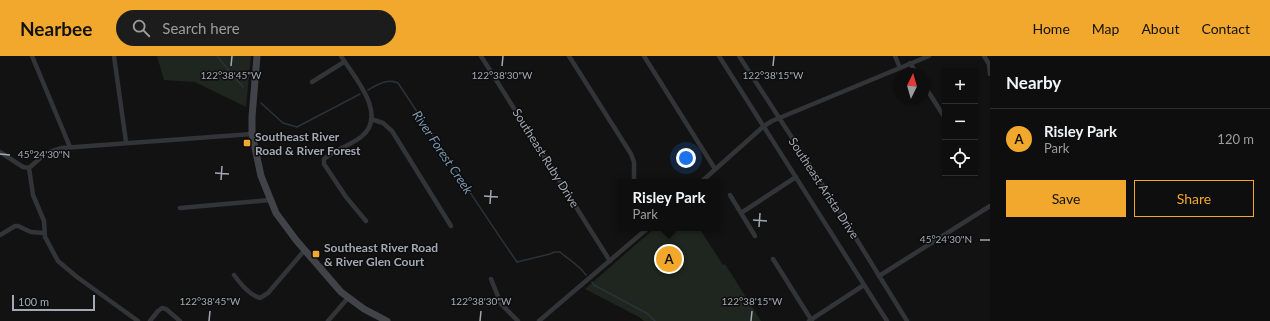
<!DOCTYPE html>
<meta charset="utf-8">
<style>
:root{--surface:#0e0e0e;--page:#1c1c1c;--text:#f1f3f6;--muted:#9b9c9e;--line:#2e2e2e;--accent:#f1a82c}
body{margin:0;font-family:Lato,sans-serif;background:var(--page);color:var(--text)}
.controls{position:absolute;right:12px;top:12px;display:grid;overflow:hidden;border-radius:0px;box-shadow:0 1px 3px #0004}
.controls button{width:36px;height:36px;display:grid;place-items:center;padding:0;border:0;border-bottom:1px solid var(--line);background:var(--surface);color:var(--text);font:20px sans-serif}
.compass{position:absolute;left:894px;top:12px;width:36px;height:36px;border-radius:50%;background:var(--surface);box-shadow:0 1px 3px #0004;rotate:5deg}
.scale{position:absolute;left:12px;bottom:10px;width:83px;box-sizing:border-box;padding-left:4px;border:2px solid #a3a9b4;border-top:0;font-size:11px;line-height:14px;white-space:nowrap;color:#a3a9b4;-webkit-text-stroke:3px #0d0d0e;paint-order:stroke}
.you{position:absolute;left:686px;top:102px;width:14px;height:14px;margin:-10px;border:3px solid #fff;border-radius:50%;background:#1a73e8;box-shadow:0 0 0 6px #1a73e833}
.badge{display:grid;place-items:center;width:26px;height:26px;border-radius:50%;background:var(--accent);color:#111;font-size:13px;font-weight:700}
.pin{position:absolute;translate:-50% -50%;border:2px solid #fff;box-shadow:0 1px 4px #0006}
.popup{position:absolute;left:618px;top:123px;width:102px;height:52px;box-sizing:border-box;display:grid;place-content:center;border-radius:0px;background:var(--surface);filter:drop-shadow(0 1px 3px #0005);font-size:13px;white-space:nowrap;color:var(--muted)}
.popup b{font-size:15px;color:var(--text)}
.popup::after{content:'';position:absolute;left:50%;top:100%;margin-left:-8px;border:8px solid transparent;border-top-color:var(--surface)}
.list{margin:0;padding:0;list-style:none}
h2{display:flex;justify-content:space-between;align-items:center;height:52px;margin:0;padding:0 16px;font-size:17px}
h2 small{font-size:13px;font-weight:400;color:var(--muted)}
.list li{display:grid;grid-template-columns:26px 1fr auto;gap:12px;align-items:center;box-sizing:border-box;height:60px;padding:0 16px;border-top:1px solid var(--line)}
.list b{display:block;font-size:15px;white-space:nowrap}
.list p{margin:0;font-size:13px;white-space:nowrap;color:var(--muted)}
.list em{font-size:13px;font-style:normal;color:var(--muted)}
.actions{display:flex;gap:8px;padding:12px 16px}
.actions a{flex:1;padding:9px 0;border:1px solid var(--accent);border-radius:0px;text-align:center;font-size:14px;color:var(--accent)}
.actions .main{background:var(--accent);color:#111}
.icon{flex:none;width:22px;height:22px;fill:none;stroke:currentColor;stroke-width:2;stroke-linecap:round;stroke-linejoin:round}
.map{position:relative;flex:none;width:990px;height:265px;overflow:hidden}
header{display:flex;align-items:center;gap:24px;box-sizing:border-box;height:56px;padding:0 20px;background:var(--accent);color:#111}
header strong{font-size:19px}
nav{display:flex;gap:22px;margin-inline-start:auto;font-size:14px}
.search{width:280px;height:36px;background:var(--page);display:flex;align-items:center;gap:10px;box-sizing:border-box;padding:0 14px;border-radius:22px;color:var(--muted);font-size:15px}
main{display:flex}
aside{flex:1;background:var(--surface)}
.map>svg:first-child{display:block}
.green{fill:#1e261f}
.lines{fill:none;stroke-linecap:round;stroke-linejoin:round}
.stream{stroke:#2a3339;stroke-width:1.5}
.street{stroke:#333438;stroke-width:4.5}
.secondary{stroke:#414348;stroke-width:7}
.ticks{fill:none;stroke:#a3a9b4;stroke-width:1.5}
.poi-dot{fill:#f1a82c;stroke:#0d0d0e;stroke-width:1.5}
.labels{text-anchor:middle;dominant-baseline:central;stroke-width:3;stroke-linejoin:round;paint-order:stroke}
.poi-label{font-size:12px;font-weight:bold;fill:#a3a9b4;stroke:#0d0d0e;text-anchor:start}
.street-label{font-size:12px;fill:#a3a9b4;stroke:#0d0d0e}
.water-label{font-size:13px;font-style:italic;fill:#7998af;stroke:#0d0d0e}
.ticks-label{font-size:10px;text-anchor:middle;fill:#a3a9b4;stroke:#0d0d0e;stroke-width:3;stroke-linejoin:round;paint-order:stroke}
</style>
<header>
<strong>Nearbee</strong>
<div class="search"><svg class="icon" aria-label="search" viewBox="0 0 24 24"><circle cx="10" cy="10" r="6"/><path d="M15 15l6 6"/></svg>Search here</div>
<nav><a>Home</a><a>Map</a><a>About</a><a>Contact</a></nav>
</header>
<main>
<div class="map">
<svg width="990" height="265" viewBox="0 0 990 265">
<rect width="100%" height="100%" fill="#121213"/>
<g class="green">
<path d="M157,0h94l-5,51 -51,-25 -31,-2z"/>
<path d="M655,172h44l24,37 2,-1 36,57h-117l-5,-4 -54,-28z"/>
</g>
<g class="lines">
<g class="stream">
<path d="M217,0l26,31"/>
<path d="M368,34c9,-5 19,-12 30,-7 40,60 78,120 119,179l33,-8 4,-2h6c9,8 19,13 26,23"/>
<path d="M261,47l22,20 14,4 63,-33"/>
<path d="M592,226l2,3 54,29 7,7"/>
</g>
<g class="street">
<path d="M32,0l38,91"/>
<path d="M114,0l12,86"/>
<path d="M341,0c13,21 48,59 20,81 -12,9 -26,13 -37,22v5l22,33 20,24"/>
<path d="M481,0l129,205"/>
<path d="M569,0l62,98 3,8v20"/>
<path d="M644,0l71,113"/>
<path d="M719,0l168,265"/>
<path d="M739,0l94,145 74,120"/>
<path d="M895,0l5,12"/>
<path d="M984,0l5,8 1,10"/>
<path d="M910,7l7,11"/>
<path d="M312,26l32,-20"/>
<path d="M924,29l21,33"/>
<path d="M371,63l12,4 9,8 59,95"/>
<path d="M0,96l23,15 6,1 17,-15 16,-5 190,-14"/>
<path d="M29,112l4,27 11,26 1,16 13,24 19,16 61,44"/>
<path d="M701,126l63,-56 8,-5 157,-65"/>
<path d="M730,139l25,41"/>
<path d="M180,152l90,-8"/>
<path d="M741,157l55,-36"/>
<path d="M0,179l15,-9h3l13,6 13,1"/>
<path d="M773,203l39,62"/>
<path d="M234,219c6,8 15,20 26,23l8,-5 36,-42"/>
<path d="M879,220l111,-70"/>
<path d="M491,223l10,25 17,17"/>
<path d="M150,265l8,-10 4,-3 4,1 14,12"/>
<path d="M328,265l20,-23"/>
<path d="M539,265l109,-93"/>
<path d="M809,265l55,-36"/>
</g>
<path class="secondary" d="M257,0l-5,61v17l9,42 15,37 20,27 45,52 23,17 23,12"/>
</g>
<path class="ticks" d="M231,10l1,-10M502,10l1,-10M773,10l1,-10M0,98l10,1M215,117l14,1M221,124l1,-14M484,140l14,1M490,148l1,-14M753,164l14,1M759,171l1,-14M980,184h10M209,265l1,-10M480,265l1,-10M751,265l1,-10"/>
<g class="poi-dot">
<rect x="243" y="83" width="8" height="8" rx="2"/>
<rect x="312" y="194" width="8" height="8" rx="2"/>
</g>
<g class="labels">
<g class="poi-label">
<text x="255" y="80">Southeast River<tspan x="255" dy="14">Road &amp; River Forest</tspan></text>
<text x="324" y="191">Southeast River Road<tspan x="324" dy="14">&amp; River Glen Court</tspan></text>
</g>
<g class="street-label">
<text transform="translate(546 102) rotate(58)">Southeast Ruby Drive</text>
<text transform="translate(824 132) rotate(57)">Southeast Arista Drive</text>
</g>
<g class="water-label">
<text transform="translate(443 96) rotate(56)">River Forest Creek</text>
</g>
</g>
<g class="ticks-label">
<text x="231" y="23">122°38'45"W</text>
<text x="502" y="23">122°38'30"W</text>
<text x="773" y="23">122°38'15"W</text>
<text x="44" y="102">45°24'30"N</text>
<text x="946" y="187">45°24'30"N</text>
<text x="210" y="249">122°38'45"W</text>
<text x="481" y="249">122°38'30"W</text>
<text x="752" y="249">122°38'15"W</text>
</g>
</svg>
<div class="controls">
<button>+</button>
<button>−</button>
<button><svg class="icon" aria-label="locate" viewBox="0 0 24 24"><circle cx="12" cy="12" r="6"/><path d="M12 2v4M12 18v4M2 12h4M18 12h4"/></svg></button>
</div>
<svg class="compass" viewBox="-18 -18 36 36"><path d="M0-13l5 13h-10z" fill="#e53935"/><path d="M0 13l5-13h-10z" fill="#9b9c9e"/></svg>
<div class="scale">100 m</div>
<div class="you"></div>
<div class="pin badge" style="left:669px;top:203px">A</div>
<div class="popup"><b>Risley Park</b>Park</div>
</div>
<aside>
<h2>Nearby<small></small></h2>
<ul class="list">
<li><span class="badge">A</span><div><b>Risley Park</b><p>Park</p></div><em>120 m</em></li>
</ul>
<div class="actions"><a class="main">Save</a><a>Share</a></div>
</aside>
</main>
